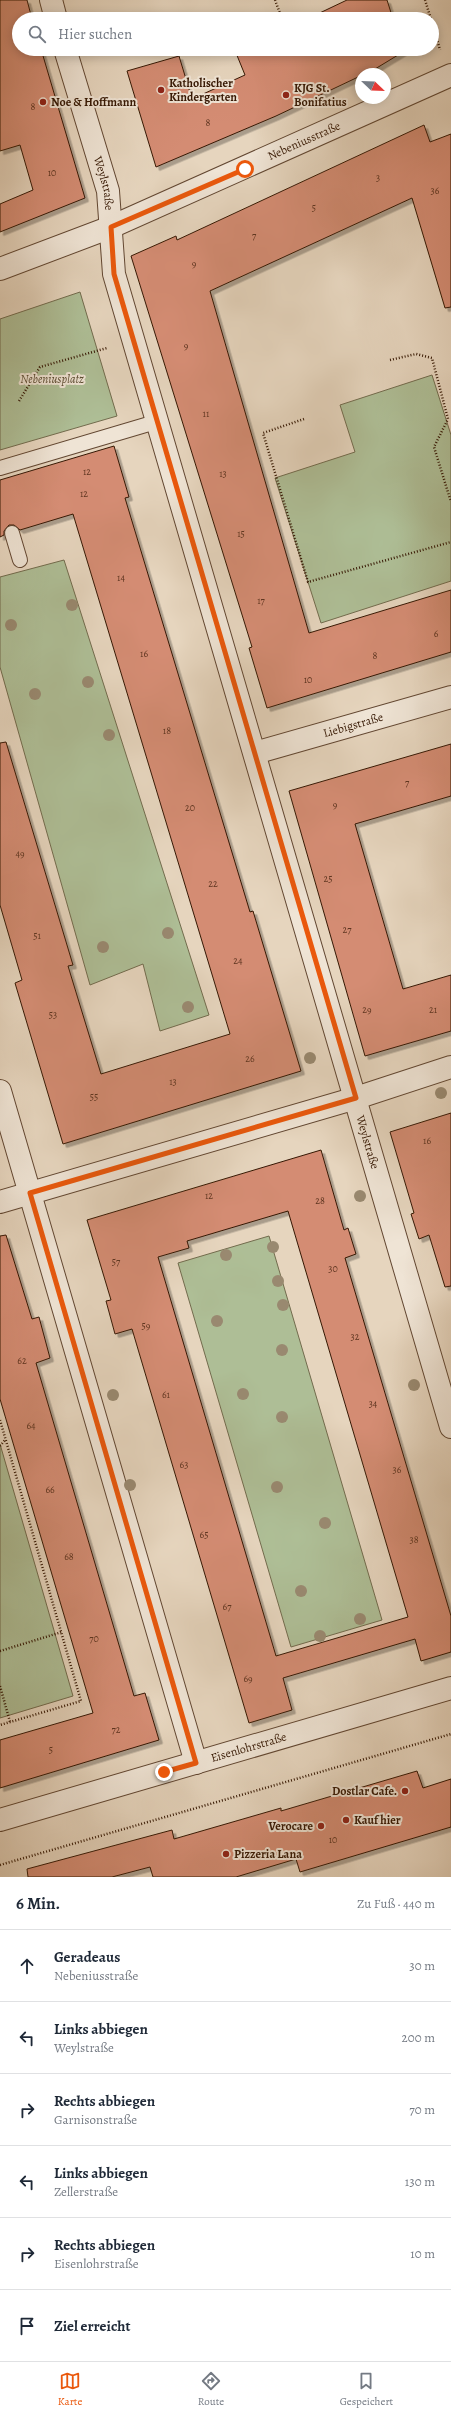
<!DOCTYPE html>
<html lang="de">
<meta charset="utf-8">
<style>
:root{--surface:#fff;--page:#f2f2f3;--text:#1f2937;--muted:#747a83;--line:#e0e1e3;--accent:#ea580c}
body{margin:0;font-family:Alegreya,serif;background:var(--page);color:var(--text)}
.compass{position:absolute;left:355px;top:68px;width:36px;height:36px;border-radius:50%;background:var(--surface);box-shadow:0 2px 10px #0003;rotate:113deg}
.stop{position:absolute;width:12px;height:12px;margin:-9px;border:3px solid #ea580c;border-radius:50%;background:#fff}
.stop.end{background:#ea580c;border-color:#fff;box-shadow:0 1px 4px #0008}
.list{margin:0;padding:0;list-style:none}
h2{display:flex;justify-content:space-between;align-items:center;height:52px;margin:0;padding:0 16px;font-size:17px}
h2 small{font-size:13px;font-weight:400;color:var(--muted)}
.list li{display:grid;grid-template-columns:26px 1fr auto;gap:12px;align-items:center;box-sizing:border-box;height:72px;padding:0 16px;border-top:1px solid var(--line)}
.list b{display:block;font-size:15px;white-space:nowrap}
.list p{margin:0;font-size:13px;white-space:nowrap;color:var(--muted)}
.list em{font-size:13px;font-style:normal;color:var(--muted)}
.icon{flex:none;width:22px;height:22px;fill:none;stroke:currentColor;stroke-width:2;stroke-linecap:round;stroke-linejoin:round}
.map{position:relative;flex:none;width:451px;height:1877px;overflow:hidden}
.search{position:absolute;background:var(--surface);box-shadow:0 2px 10px #0003;left:12px;right:12px;top:12px;height:44px;display:flex;align-items:center;gap:10px;box-sizing:border-box;padding:0 14px;border-radius:22px;color:var(--muted);font-size:15px}
.sheet{height:484px;background:var(--surface)}
nav{display:flex;justify-content:space-around;align-items:center;box-sizing:border-box;height:56px;border-top:1px solid var(--line);background:var(--surface);font-size:11px;color:var(--muted)}
nav a{display:grid;justify-items:center;gap:2px}
nav .on{color:var(--accent)}
.map>svg:first-child{display:block}
.green{fill:#aebe96;stroke:#726b4d}
.building{fill:#d48c73;stroke:#361804;fill-rule:evenodd;filter:url(#shadow)}
.lines{fill:none;stroke-linecap:round;stroke-linejoin:round}
.service-casing{stroke:#624732;stroke-width:16}
.minor-casing{stroke:#624732;stroke-width:24}
.path{stroke:#361804;stroke-width:2.5;stroke-dasharray:1 2;stroke-linecap:butt}
.service{stroke:#efe4d5;stroke-width:14}
.minor{stroke:#efe4d5;stroke-width:22}
.tree{fill:#998970}
.route{stroke:#ea580c;stroke-width:5}
.poi-dot{fill:#8f2418;stroke:#efe4d5;stroke-width:1.5}
.labels{text-anchor:middle;dominant-baseline:central;stroke-width:4;stroke-linejoin:round;paint-order:stroke}
.number-label{font-size:10px;fill:#5e3520}
.poi-label{font-size:12px;font-weight:bold;fill:#361804;stroke:#efe4d5;text-anchor:start}
.street-label{font-size:12px;fill:#361804;stroke:#efe4d5}
.park-label{font-size:12px;font-style:italic;fill:#5a4a30;stroke:#efe4d5}
</style>
<div class="map">
<svg width="451" height="1877" viewBox="0 0 451 1877">
<defs>
<filter id="shadow"><feDropShadow dx="3.5" dy="3.5" stdDeviation="0" flood-color="#0004"/></filter>
</defs>
<rect width="100%" height="100%" fill="#e6d5be"/>
<filter id="stains"><feTurbulence type="fractalNoise" baseFrequency=".005" numOctaves="4"/><feColorMatrix values="0 0 0 0 .2 0 0 0 0 .09 0 0 0 0 .02 0 0 0 .5 -.17"/></filter>
<radialGradient id="worn" r=".72"><stop offset=".6" stop-color="#630" stop-opacity="0"/><stop offset="1" stop-color="#630" stop-opacity=".3"/></radialGradient>
<g class="green">
<path d="M80,292l37,124 -117,34v-131z"/>
<path d="M432,375l19,60v146l-130,42 -46,-145 80,-26 -15,-47z"/>
<path d="M64,560l145,455 -49,16 -17,-67 -53,21 -90,-318v-90z"/>
<path d="M269,1236l113,384 -91,27 -113,-384z"/>
<path d="M0,1444l73,252 -73,22z"/>
</g>
<g class="building">
<path d="M0,0h27l5,19h-13v30h22l44,149 -85,34v-28l33,-14 -13,-45 -20,6z"/>
<path d="M347,0h40l6,19h-86z"/>
<path d="M245,49h157l1,3 -28,17 -99,47 -120,51 -29,-96 52,-15 13,43 53,-24 -9,-22z"/>
<path d="M424,125l6,17 21,-8v173l-6,1 -33,-110 -202,93 99,342 142,-43v62l-184,56 -18,-60 3,-1 -121,-391 45,-20 1,4z"/>
<path d="M114,446l15,51 -4,1 125,414 3,-1 48,160 -238,73 -48,-161 7,-3 -22,-75v-162l6,-1 67,223 -5,1 33,108 129,-40 -157,-520 -53,16 -6,-5h-5l-5,6v4l-4,2v-57z"/>
<path d="M451,744v52l-96,28 48,165 48,-14v56l-86,25 -76,-265z"/>
<path d="M451,1113v173l-6,1 -16,-52 -10,4 -8,-25 3,-1 -24,-81z"/>
<path d="M321,1150l23,80 4,-2 8,26 -11,4 106,358v36l-30,9 -6,-22 -132,39 9,32 -43,13 -117,-394 -17,5 -9,-33 5,-1 -24,-80zM288,1211l120,406 -132,39 -118,-399 31,-9 -2,-7z"/>
<path d="M6,1235l26,84 7,-2 11,41 -14,5 98,333 11,-3 14,47 -159,48v-48l93,-27 -93,-314v-163z"/>
<path d="M417,1771l6,17 28,-9v48l-151,45 -4,-13 -60,18h-83l-3,-10 -38,10h-84l-1,-8 145,-39 2,9 107,-31v3z"/>
</g>
<g class="lines">
<defs>
<g id="service">
<path d="M0,468l159,-47"/>
<path d="M12,533l8,27"/>
</g>
<g id="minor">
<path d="M51,0l5,19"/>
<path id="s1" d="M65,49l43,142 6,83 337,1153"/>
<path id="s2" d="M0,269l111,-42 340,-152"/>
<path id="s3" d="M255,753l196,-56"/>
<path d="M0,1091l196,672"/>
<path d="M0,1202l356,-104 95,-31"/>
<path id="s4" d="M0,1820l451,-132"/>
</g>
</defs>
<use href="#service" class="service-casing"/>
<use href="#minor" class="minor-casing"/>
<g class="path">
<path d="M275,0l7,19"/>
<path d="M425,0l6,19"/>
<path d="M432,21l8,29"/>
<path d="M390,360l26,-6 16,4 16,61 -14,28 17,55"/>
<path d="M19,401l21,-34 67,-19"/>
<path d="M304,419l-41,14 45,149 143,-40"/>
<path d="M0,1420l81,281 -81,24"/>
<path d="M0,1446l5,-6"/>
<path d="M0,1651l62,-19"/>
<path d="M0,1686l10,36"/>
<path d="M0,1865l451,-131"/>
</g>
<use href="#service" class="service"/>
<use href="#minor" class="minor"/>
</g>
<g class="tree">
<circle cx="72" cy="605" r="6"/>
<circle cx="11" cy="625" r="6"/>
<circle cx="88" cy="682" r="6"/>
<circle cx="35" cy="694" r="6"/>
<circle cx="109" cy="735" r="6"/>
<circle cx="168" cy="933" r="6"/>
<circle cx="103" cy="947" r="6"/>
<circle cx="188" cy="1007" r="6"/>
<circle cx="310" cy="1058" r="6"/>
<circle cx="441" cy="1093" r="6"/>
<circle cx="360" cy="1196" r="6"/>
<circle cx="273" cy="1247" r="6"/>
<circle cx="226" cy="1255" r="6"/>
<circle cx="278" cy="1281" r="6"/>
<circle cx="283" cy="1305" r="6"/>
<circle cx="217" cy="1321" r="6"/>
<circle cx="282" cy="1350" r="6"/>
<circle cx="414" cy="1385" r="6"/>
<circle cx="243" cy="1394" r="6"/>
<circle cx="113" cy="1395" r="6"/>
<circle cx="282" cy="1417" r="6"/>
<circle cx="130" cy="1485" r="6"/>
<circle cx="277" cy="1487" r="6"/>
<circle cx="325" cy="1523" r="6"/>
<circle cx="301" cy="1591" r="6"/>
<circle cx="360" cy="1619" r="6"/>
<circle cx="320" cy="1636" r="6"/>
</g>
<g class="lines">
<path class="route" d="M164,1772l32,-9 -166,-570 326,-95 -242,-824 -3,-47 134,-58"/>
</g>
<g class="poi-dot">
<circle cx="161" cy="90" r="4"/>
<circle cx="286" cy="95" r="4"/>
<circle cx="43" cy="102" r="4"/>
<circle cx="405" cy="1791" r="4"/>
<circle cx="346" cy="1820" r="4"/>
<circle cx="321" cy="1826" r="4"/>
<circle cx="226" cy="1854" r="4"/>
</g>
<g class="labels">
<g class="number-label">
<text x="33" y="106">8</text>
<text x="208" y="122">8</text>
<text x="52" y="172">10</text>
<text x="378" y="177">3</text>
<text x="435" y="190">36</text>
<text x="314" y="207">5</text>
<text x="254" y="235">7</text>
<text x="194" y="263">9</text>
<text x="186" y="345">9</text>
<text x="206" y="413">11</text>
<text x="87" y="471">12</text>
<text x="223" y="473">13</text>
<text x="84" y="493">12</text>
<text x="241" y="533">15</text>
<text x="121" y="577">14</text>
<text x="261" y="600">17</text>
<text x="436" y="633">6</text>
<text x="144" y="653">16</text>
<text x="375" y="655">8</text>
<text x="308" y="679">10</text>
<text x="167" y="730">18</text>
<text x="407" y="782">7</text>
<text x="335" y="804">9</text>
<text x="190" y="807">20</text>
<text x="20" y="853">49</text>
<text x="328" y="878">25</text>
<text x="213" y="883">22</text>
<text x="347" y="929">27</text>
<text x="37" y="935">51</text>
<text x="238" y="960">24</text>
<text x="367" y="1009">29</text>
<text x="433" y="1009">21</text>
<text x="53" y="1014">53</text>
<text x="250" y="1058">26</text>
<text x="173" y="1081">13</text>
<text x="94" y="1096">55</text>
<text x="427" y="1140">16</text>
<text x="209" y="1195">12</text>
<text x="320" y="1200">28</text>
<text x="116" y="1261">57</text>
<text x="333" y="1268">30</text>
<text x="146" y="1325">59</text>
<text x="355" y="1336">32</text>
<text x="22" y="1360">62</text>
<text x="166" y="1394">61</text>
<text x="373" y="1403">34</text>
<text x="31" y="1425">64</text>
<text x="184" y="1464">63</text>
<text x="397" y="1469">36</text>
<text x="50" y="1489">66</text>
<text x="204" y="1534">65</text>
<text x="414" y="1539">38</text>
<text x="69" y="1556">68</text>
<text x="227" y="1606">67</text>
<text x="94" y="1638">70</text>
<text x="248" y="1678">69</text>
<text x="116" y="1729">72</text>
<text x="51" y="1749">5</text>
<text x="333" y="1839">10</text>
</g>
<g class="poi-label">
<text x="169" y="83">Katholischer<tspan x="169" dy="14">Kindergarten</tspan></text>
<text x="294" y="88">KJG St.<tspan x="294" dy="14">Bonifatius</tspan></text>
<text x="51" y="102">Noe &amp; Hoffmann</text>
<text x="397" y="1791" text-anchor="end">Dostlar Cafe.</text>
<text x="354" y="1820">Kauf hier</text>
<text x="313" y="1826" text-anchor="end">Verocare</text>
<text x="234" y="1854">Pizzeria Lana</text>
</g>
<g class="street-label">
<text stroke="none"><textPath href="#s2" startOffset="330">Nebeniusstraße</textPath></text>
<text stroke="none"><textPath href="#s1" startOffset="140">Weylstraße</textPath></text>
<text stroke="none"><textPath href="#s3" startOffset="102">Liebigstraße</textPath></text>
<text stroke="none"><textPath href="#s1" startOffset="1136">Weylstraße</textPath></text>
<text stroke="none"><textPath href="#s4" startOffset="259">Eisenlohrstraße</textPath></text>
</g>
<g class="park-label">
<text x="52" y="379">Nebeniusplatz</text>
</g>
</g>
<rect width="100%" height="100%" filter="url(#stains)"/>
<rect width="100%" height="100%" fill="url(#worn)"/>
</svg>
<svg class="compass" viewBox="-18 -18 36 36"><path d="M0-13l5 13h-10z" fill="#e53935"/><path d="M0 13l5-13h-10z" fill="#747a83"/></svg>
<div class="stop" style="left:245px;top:169px"></div>
<div class="stop end" style="left:164px;top:1772px"></div>
<div class="search"><svg class="icon" aria-label="search" viewBox="0 0 24 24"><circle cx="10" cy="10" r="6"/><path d="M15 15l6 6"/></svg>Hier suchen</div>
</div>
<section class="sheet">
<h2>6 Min.<small>Zu Fuß · 440 m</small></h2>
<ul class="list">
<li><svg class="icon" aria-label="ahead" viewBox="0 0 24 24"><path d="M12 20V5M6 11l6-6 6 6"/></svg><div><b>Geradeaus</b><p>Nebeniusstraße</p></div><em>30 m</em></li>
<li><svg class="icon" aria-label="left" viewBox="0 0 24 24"><path d="M17 20v-9H6M10 6l-5 5 5 5"/></svg><div><b>Links abbiegen</b><p>Weylstraße</p></div><em>200 m</em></li>
<li><svg class="icon" aria-label="right" viewBox="0 0 24 24"><path d="M7 20v-9h11M14 6l5 5-5 5"/></svg><div><b>Rechts abbiegen</b><p>Garnisonstraße</p></div><em>70 m</em></li>
<li><svg class="icon" aria-label="left" viewBox="0 0 24 24"><path d="M17 20v-9H6M10 6l-5 5 5 5"/></svg><div><b>Links abbiegen</b><p>Zellerstraße</p></div><em>130 m</em></li>
<li><svg class="icon" aria-label="right" viewBox="0 0 24 24"><path d="M7 20v-9h11M14 6l5 5-5 5"/></svg><div><b>Rechts abbiegen</b><p>Eisenlohrstraße</p></div><em>10 m</em></li>
<li><svg class="icon" aria-label="arrive" viewBox="0 0 24 24"><path d="M6 21V4h12l-3 4 3 4H6"/></svg><div><b>Ziel erreicht</b></div></li>
</ul>
</section>
<nav>
<a class="on"><svg class="icon" aria-label="map" viewBox="0 0 24 24"><path d="M3 6l6-2 6 2 6-2v14l-6 2-6-2-6 2zM9 4v14M15 6v14"/></svg>Karte</a>
<a><svg class="icon" aria-label="directions" viewBox="0 0 24 24"><path d="M12 3l9 9-9 9-9-9zM9 14v-3h6M13 9l2 2-2 2"/></svg>Route</a>
<a><svg class="icon" aria-label="saved" viewBox="0 0 24 24"><path d="M7 4h10v16l-5-4-5 4z"/></svg>Gespeichert</a>
</nav>
